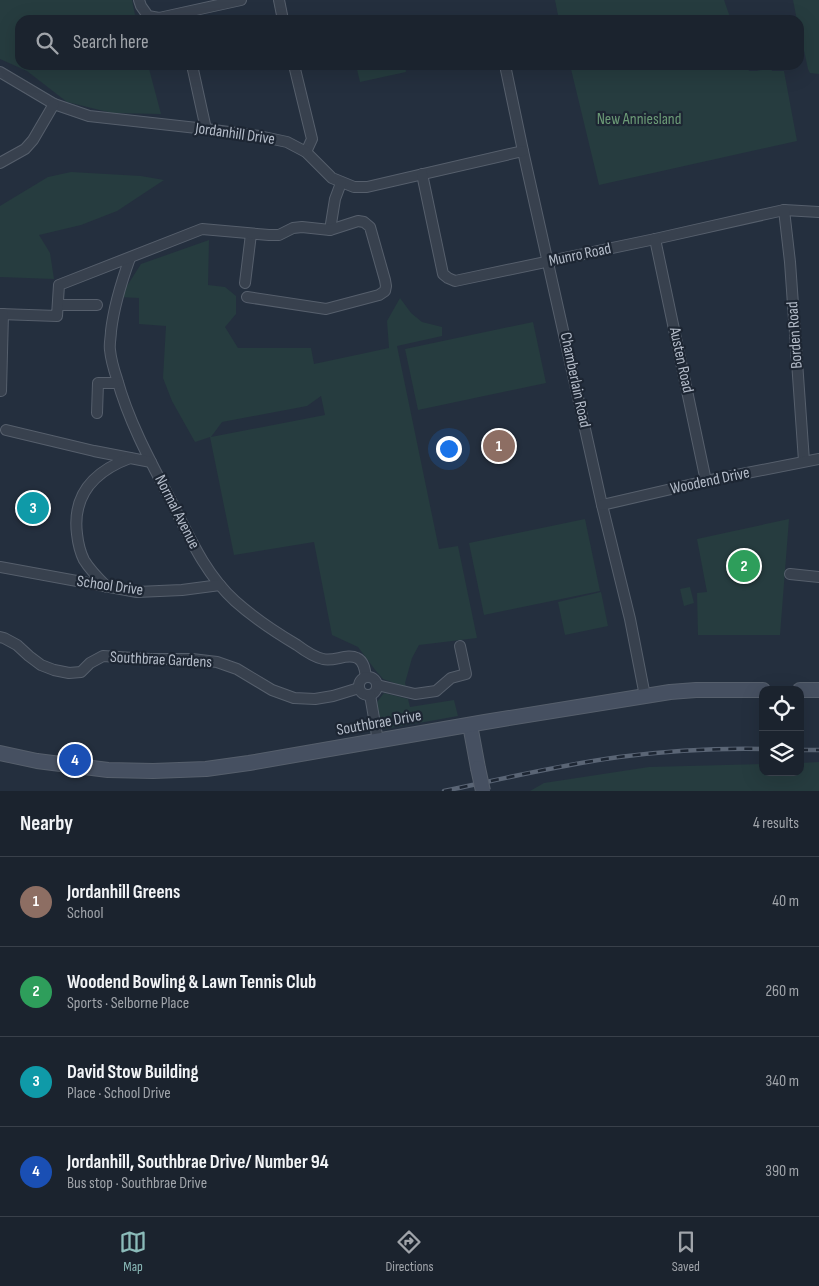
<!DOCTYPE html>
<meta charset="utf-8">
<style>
:root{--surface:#1b232e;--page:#282f3a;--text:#f1f3f6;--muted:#a0a4aa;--line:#39404a;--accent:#8bbbb9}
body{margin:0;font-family:"Sofia Sans Condensed",sans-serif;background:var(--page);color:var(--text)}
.controls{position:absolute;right:15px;bottom:15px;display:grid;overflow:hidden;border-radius:10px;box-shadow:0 5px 20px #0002}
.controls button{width:45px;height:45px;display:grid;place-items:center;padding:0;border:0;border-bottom:1px solid var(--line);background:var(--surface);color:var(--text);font:25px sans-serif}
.you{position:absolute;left:448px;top:448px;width:18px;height:18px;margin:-12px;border:4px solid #fff;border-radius:50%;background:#1a73e8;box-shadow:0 0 0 8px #1a73e833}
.badge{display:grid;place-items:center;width:32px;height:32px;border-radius:50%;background:var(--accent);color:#fff;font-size:16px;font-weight:700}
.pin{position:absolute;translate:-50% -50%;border:2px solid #fff;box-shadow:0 1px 5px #0006}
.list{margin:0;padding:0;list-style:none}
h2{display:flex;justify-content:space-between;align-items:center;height:65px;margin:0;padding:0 20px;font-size:21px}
h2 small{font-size:16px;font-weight:400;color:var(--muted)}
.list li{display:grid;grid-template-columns:32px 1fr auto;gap:15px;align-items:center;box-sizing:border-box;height:90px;padding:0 20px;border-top:1px solid var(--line)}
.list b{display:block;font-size:19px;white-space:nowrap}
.list p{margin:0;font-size:16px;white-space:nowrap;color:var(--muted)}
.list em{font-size:16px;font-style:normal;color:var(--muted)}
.icon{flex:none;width:28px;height:28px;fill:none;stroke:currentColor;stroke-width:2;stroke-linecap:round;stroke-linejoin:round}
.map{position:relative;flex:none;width:819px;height:791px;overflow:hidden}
.search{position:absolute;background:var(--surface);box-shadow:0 5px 20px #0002;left:15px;right:15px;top:15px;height:55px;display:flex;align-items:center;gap:12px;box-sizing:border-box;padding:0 18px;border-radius:15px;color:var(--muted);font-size:19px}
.sheet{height:425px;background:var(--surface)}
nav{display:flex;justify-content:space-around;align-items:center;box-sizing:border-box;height:70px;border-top:1px solid var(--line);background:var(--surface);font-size:14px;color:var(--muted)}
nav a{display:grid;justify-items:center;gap:2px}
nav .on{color:var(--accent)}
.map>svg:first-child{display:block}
.green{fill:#263c3f;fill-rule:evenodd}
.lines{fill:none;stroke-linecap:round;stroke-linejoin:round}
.street-casing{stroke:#565f6c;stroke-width:12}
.secondary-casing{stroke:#565f6c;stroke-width:16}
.street{stroke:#38414e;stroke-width:10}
.secondary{stroke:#465061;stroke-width:14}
.rail-casing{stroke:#5a6575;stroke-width:4.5}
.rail{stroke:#1d2633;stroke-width:2.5;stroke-dasharray:8;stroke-linecap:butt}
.secondary-bridge-casing{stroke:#565f6c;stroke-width:16;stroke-linecap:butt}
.secondary-bridge{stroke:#465061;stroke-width:14}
.labels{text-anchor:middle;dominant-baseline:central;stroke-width:4.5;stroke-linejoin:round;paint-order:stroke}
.park-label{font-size:16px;fill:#6b9a76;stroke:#1d2633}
.street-label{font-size:16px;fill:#b4bcc9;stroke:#1d2633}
</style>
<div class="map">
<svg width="819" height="791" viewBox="0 0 819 791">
<rect width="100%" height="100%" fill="#242f3e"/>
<g class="green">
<path d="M0,0h132l4,20h-116v45h128l13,49 -49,-1 -45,-11 -40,-31 -27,-12z"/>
<path d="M555,0h169l7,20h-172z"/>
<path d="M793,0h26v74l-9,-1 -2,-4 -9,-42v-7h-2z"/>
<path d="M356,65h49l1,7 -46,10z"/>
<path d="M570,65h177l2,6h7l15,-3 1,3h12l13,70 -198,44z"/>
<path d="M71,172l70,4 23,4 -47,31 -36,14 -42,10 11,18 4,26 -54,-2v-71l48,-29z"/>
<path d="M209,240l-1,45 17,2 11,9v18l-11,13 13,21h73l3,16 75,-16 -2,-27 13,-23 11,15 11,9 20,5v9l-45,10 42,203 19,-3 19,92 -58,7 -7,13 -7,25 1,4 -23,-8 -7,-8 -18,-24 -26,-12 -18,-93 -80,13 -24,-118 -15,5 -23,-41 -9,-23 3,-52 -27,-2v-26l-19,-1 21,-33zM321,396l4,19 -114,22 11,-15 85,-16z"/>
<path d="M533,322l13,61 -128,27 -13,-61z"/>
<path d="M585,519l15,72 -116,24 -15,-72z"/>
<path d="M789,519l-9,116h-82l-1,-42 10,-1 -10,-53z"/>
<path d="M690,587l4,16 -10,3 -4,-17z"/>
<path d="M601,592l7,34 -43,9 -7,-33z"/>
<path d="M384,693l24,6 2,8 44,-7 4,16 -73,13 -5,-2 -3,-25z"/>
<path d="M819,762v29h-289l14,-8 105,-16 114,-3v8h37v-9z"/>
</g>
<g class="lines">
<defs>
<g id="street">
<path d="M139,0l2,6 7,10 11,2 82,-18"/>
<path d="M279,0l4,20"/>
<path d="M192,65l14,64"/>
<path d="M294,65l18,74 -6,13"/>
<path d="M505,65l18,86 79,354 28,114 15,77"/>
<path d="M0,72l54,32 35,12 117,13 53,7 28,6 19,10 26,26 22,9h13l156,-36"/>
<path d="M0,163l25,-14 8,-9 21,-36"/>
<path d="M422,174l21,100 5,4 7,3 200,-42 129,-29 35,2"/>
<path d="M784,210l6,52 14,199"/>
<path d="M330,230l5,-31 6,-16"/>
<path d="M655,239l51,242"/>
<path d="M130,258c-9,25 -16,47 -19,73 0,6 -2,13 -1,19 1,10 4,20 7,29 11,40 31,78 50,114 20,38 36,79 68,108 19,17 40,31 62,44 8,6 17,12 26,14 11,3 24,-6 34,-1 7,3 8,12 9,19"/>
<path d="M245,283l6,-49"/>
<path d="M58,305h39"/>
<path d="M0,314l57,2 2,-31 143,-56 67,6h10l14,-7 9,-1 28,3 28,-9 6,1 6,5 15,53 1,6 -1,5 -6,4 -53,14 -79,-12"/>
<path d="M1,391l2,-77"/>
<path d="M97,413l1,-30h20"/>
<path d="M6,430l88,21 57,11"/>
<path d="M602,505l104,-24 113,-22"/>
<path d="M0,567l137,25 45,-2 38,-5"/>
<path d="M790,574l29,3"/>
<path d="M107,587c-8,-8 -17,-17 -23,-27 -4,-8 -6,-17 -7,-26 -5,-40 18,-63 53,-76"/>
<path d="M0,637l4,1 13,7 12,11 12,9 13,5 15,3 12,-1 9,-9 13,-7 47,3h42l25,3 20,7 35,21 22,8 21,1 18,-3 26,-8"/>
<circle cx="368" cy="686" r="9"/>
<path d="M377,685l38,9 21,-3 15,-13 15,-4 -6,-28"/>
<path d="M370,695l8,46"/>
</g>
<g id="secondary">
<path d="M800,690h19"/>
<path d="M470,725l8,43"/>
<path d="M0,753l37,8 71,9 45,1 53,-2 43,-6 236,-41 185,-30 26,-2h67"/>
</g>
</defs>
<use href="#street" class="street-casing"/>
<use href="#secondary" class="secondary-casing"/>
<use href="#street" class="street"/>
<use href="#secondary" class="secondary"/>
<defs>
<g id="rail">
<path d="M800,750h19"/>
<path d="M444,791c58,-12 116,-26 175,-34 48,-6 96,-9 144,-8"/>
</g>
</defs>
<use href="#rail" class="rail-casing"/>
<use href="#rail" class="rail"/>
<defs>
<path id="secondary-bridge" d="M478,768l5,23"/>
</defs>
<use href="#secondary-bridge" class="secondary-bridge-casing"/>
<use href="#secondary-bridge" class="secondary-bridge"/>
</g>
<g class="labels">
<g class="park-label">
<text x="639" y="119">New Anniesland</text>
</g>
<g class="street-label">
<text transform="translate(235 134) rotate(8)">Jordanhill Drive</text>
<text transform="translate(580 255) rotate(-12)">Munro Road</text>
<text transform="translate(795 335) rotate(-94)">Borden Road</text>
<text transform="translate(681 360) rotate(78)">Austen Road</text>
<text transform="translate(575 380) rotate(78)">Chamberlain Road</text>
<text transform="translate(710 481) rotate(-12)">Woodend Drive</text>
<text transform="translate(177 512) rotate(63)">Normal Avenue</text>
<text transform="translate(110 586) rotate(8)">School Drive</text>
<text transform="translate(161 660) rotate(3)">Southbrae Gardens</text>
<text transform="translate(379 723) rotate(-10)">Southbrae Drive</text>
</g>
</g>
</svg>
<div class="controls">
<button><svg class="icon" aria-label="locate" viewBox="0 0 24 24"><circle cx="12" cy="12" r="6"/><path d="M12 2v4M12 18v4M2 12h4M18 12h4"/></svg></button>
<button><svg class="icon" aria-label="layers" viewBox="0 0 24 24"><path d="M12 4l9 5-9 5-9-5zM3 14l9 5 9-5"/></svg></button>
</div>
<div class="you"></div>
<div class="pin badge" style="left:499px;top:446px;background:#8d6e63">1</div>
<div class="pin badge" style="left:744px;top:566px;background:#2e9e5b">2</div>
<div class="pin badge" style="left:33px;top:508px;background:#0f9aa8">3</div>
<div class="pin badge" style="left:75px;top:760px;background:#1a4fb4">4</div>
<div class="search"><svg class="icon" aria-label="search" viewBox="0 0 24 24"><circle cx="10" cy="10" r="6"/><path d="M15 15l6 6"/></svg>Search here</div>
</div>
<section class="sheet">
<h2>Nearby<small>4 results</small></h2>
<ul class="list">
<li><span class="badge" style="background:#8d6e63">1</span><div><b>Jordanhill Greens</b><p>School</p></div><em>40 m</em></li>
<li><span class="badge" style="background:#2e9e5b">2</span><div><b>Woodend Bowling &amp; Lawn Tennis Club</b><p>Sports · Selborne Place</p></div><em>260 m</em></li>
<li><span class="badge" style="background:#0f9aa8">3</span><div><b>David Stow Building</b><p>Place · School Drive</p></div><em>340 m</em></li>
<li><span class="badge" style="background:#1a4fb4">4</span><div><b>Jordanhill, Southbrae Drive/ Number 94</b><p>Bus stop · Southbrae Drive</p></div><em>390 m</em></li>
</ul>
</section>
<nav>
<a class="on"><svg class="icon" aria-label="map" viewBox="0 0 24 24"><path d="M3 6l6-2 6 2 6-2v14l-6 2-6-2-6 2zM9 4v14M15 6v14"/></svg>Map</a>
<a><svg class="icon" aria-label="directions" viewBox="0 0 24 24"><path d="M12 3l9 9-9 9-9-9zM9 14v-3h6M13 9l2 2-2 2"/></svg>Directions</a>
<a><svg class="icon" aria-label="saved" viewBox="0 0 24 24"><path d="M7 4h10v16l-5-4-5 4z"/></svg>Saved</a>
</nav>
